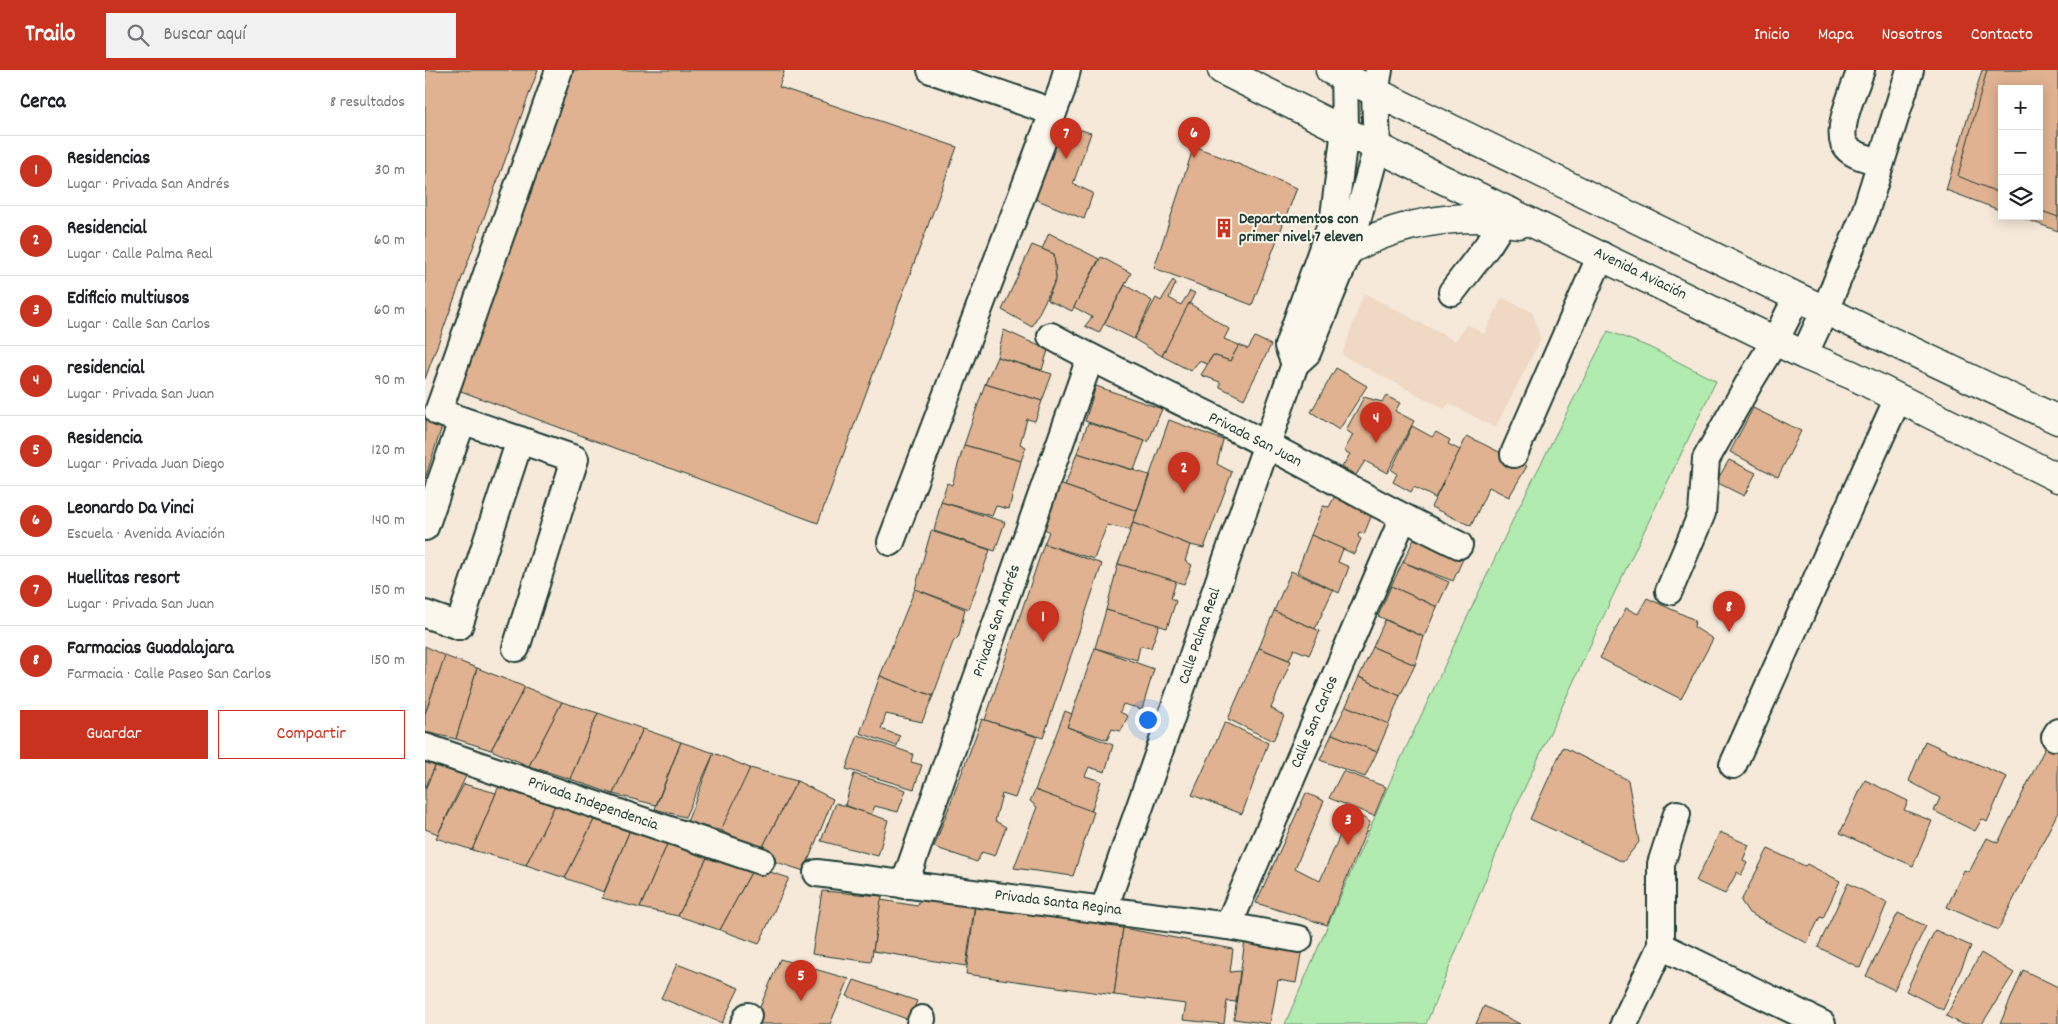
<!DOCTYPE html>
<html lang="es">
<meta charset="utf-8">
<style>
:root{--surface:#fff;--page:#f2f2f2;--text:#202124;--muted:#757577;--line:#e0e0e0;--accent:#c8321e}
body{margin:0;font-family:Dekko,sans-serif;background:var(--page);color:var(--text)}
.controls{position:absolute;right:15px;top:15px;display:grid;overflow:hidden;border-radius:0px;box-shadow:0 2px 12px #0003}
.controls button{width:45px;height:45px;display:grid;place-items:center;padding:0;border:0;border-bottom:1px solid var(--line);background:var(--surface);color:var(--text);font:25px sans-serif}
.you{position:absolute;left:722px;top:649px;width:18px;height:18px;margin:-12px;border:4px solid #fff;border-radius:50%;background:#1a73e8;box-shadow:0 0 0 8px #1a73e833}
.badge{display:grid;place-items:center;width:32px;height:32px;border-radius:50%;background:var(--accent);color:#fff;font-size:16px;font-weight:700}
.pin{position:absolute;translate:-50% -41px;filter:drop-shadow(0 1px 2px #0008)}
.pin::after{content:'';position:absolute;top:26px;width:18px;height:15px;background:inherit;clip-path:polygon(0 0,100% 0,50% 100%)}
.list{margin:0;padding:0;list-style:none}
h2{display:flex;justify-content:space-between;align-items:center;height:65px;margin:0;padding:0 20px;font-size:21px}
h2 small{font-size:16px;font-weight:400;color:var(--muted)}
.list li{display:grid;grid-template-columns:32px 1fr auto;gap:15px;align-items:center;box-sizing:border-box;height:70px;padding:0 20px;border-top:1px solid var(--line)}
.list b{display:block;font-size:19px;white-space:nowrap}
.list p{margin:0;font-size:16px;white-space:nowrap;color:var(--muted)}
.list em{font-size:16px;font-style:normal;color:var(--muted)}
.actions{display:flex;gap:10px;padding:15px 20px}
.actions a{flex:1;padding:11px 0;border:1px solid var(--accent);border-radius:0px;text-align:center;font-size:18px;color:var(--accent)}
.actions .main{background:var(--accent);color:#fff}
.icon{flex:none;width:28px;height:28px;fill:none;stroke:currentColor;stroke-width:2;stroke-linecap:round;stroke-linejoin:round}
.map{position:relative;flex:none;width:1633px;height:954px;overflow:hidden}
header{display:flex;align-items:center;gap:30px;box-sizing:border-box;height:70px;padding:0 25px;background:var(--accent);color:#fff}
header strong{font-size:24px}
nav{display:flex;gap:28px;margin-inline-start:auto;font-size:18px}
.search{width:350px;height:45px;background:var(--page);display:flex;align-items:center;gap:12px;box-sizing:border-box;padding:0 18px;border-radius:0px;color:var(--muted);font-size:19px}
main{display:flex}
aside{flex:1;background:var(--surface)}
.map>svg:first-child{display:block}
.built{fill:#efd8c4}
.green{fill:#b2ebaf;stroke:#689472}
.building{fill:#e0b291;stroke:#1f3d34}
.lines{fill:none;stroke-linecap:round;stroke-linejoin:round}
.minor-casing{stroke:#1f3d34;stroke-width:30}
.major-casing{stroke:#1f3d34;stroke-width:31}
.minor{stroke:#fbf7ec;stroke-width:26}
.major{stroke:#fbf7ec;stroke-width:28}
.labels{text-anchor:middle;dominant-baseline:central;stroke-width:4;stroke-linejoin:round;paint-order:stroke}
.poi-label{font-size:16px;font-weight:bold;fill:#1f3d34;stroke:#fbf7ec;text-anchor:start}
.street-label{font-size:16px;fill:#1f3d34;stroke:#fbf7ec}
</style>
<header>
<strong>Trailo</strong>
<div class="search"><svg class="icon" aria-label="search" viewBox="0 0 24 24"><circle cx="10" cy="10" r="6"/><path d="M15 15l6 6"/></svg>Buscar aquí</div>
<nav><a>Inicio</a><a>Mapa</a><a>Nosotros</a><a>Contacto</a></nav>
</header>
<main>
<aside>
<h2>Cerca<small>8 resultados</small></h2>
<ul class="list">
<li><span class="badge">1</span><div><b>Residencias</b><p>Lugar · Privada San Andrés</p></div><em>30 m</em></li>
<li><span class="badge">2</span><div><b>Residencial</b><p>Lugar · Calle Palma Real</p></div><em>60 m</em></li>
<li><span class="badge">3</span><div><b>Edificio multiusos</b><p>Lugar · Calle San Carlos</p></div><em>60 m</em></li>
<li><span class="badge">4</span><div><b>residencial</b><p>Lugar · Privada San Juan</p></div><em>90 m</em></li>
<li><span class="badge">5</span><div><b>Residencia</b><p>Lugar · Privada Juan Diego</p></div><em>120 m</em></li>
<li><span class="badge">6</span><div><b>Leonardo Da Vinci</b><p>Escuela · Avenida Aviación</p></div><em>140 m</em></li>
<li><span class="badge">7</span><div><b>Huellitas resort</b><p>Lugar · Privada San Juan</p></div><em>150 m</em></li>
<li><span class="badge">8</span><div><b>Farmacias Guadalajara</b><p>Farmacia · Calle Paseo San Carlos</p></div><em>150 m</em></li>
</ul>
<div class="actions"><a class="main">Guardar</a><a>Compartir</a></div>
</aside>
<div class="map">
<svg width="1633" height="954" viewBox="0 0 1633 954">
<rect width="100%" height="100%" fill="#f6e9da"/>
<filter id="ink" filterUnits="userSpaceOnUse"><feTurbulence type="fractalNoise" baseFrequency=".02" numOctaves="2"/><feDisplacementMap in="SourceGraphic" scale="10" xChannelSelector="R" yChannelSelector="G"/><feConvolveMatrix kernelMatrix="1 2 1 2 8 2 1 2 1" color-interpolation-filters="sRGB"/></filter>
<g filter="url(#ink)">
<path class="built" d="M939,223l91,48 12,-17 17,10 18,-36 30,14 9,27 -46,89 -46,-25 -4,6 -103,-54z"/>
<path class="green" d="M1183,261l41,16 67,34 -105,219 -98,213 -87,211h-141l105,-242 126,-269z"/>
<g class="building">
<path d="M0,0h113l-113,309z"/>
<path d="M142,0h216l1,2 -5,15 178,60 -139,376 -360,-133z"/>
<path d="M1557,0h76v161l-41,-15h22v-127h-37v122l-56,-21z"/>
<path d="M1562,0h71v147l-19,-7v-121h-37v105l-44,-18z"/>
<path d="M637,54l29,9 -18,51 20,9 -9,26 -49,-20z"/>
<path d="M769,76l103,42 -45,117 -98,-37z"/>
<path d="M624,163l50,26 -27,52 -25,-11 9,-21 -2,-25 -12,-5z"/>
<path d="M607,175l22,9 2,25 -24,48 -30,-17z"/>
<path d="M676,187l30,16 -32,60 -14,-7 7,-9 -18,-10z"/>
<path d="M748,210l3,3 -7,15 12,7 9,-14 5,2 -33,63 -28,-17 22,-41 5,3z"/>
<path d="M700,215l27,16 -18,38 -30,-15z"/>
<path d="M764,233l40,26 -5,10 15,6 -9,16 -17,-6 -6,9 -8,-3 -8,10 -29,-15z"/>
<path d="M579,260l44,20 -6,20 -45,-13z"/>
<path d="M830,267l16,8 -27,54 -24,-12v-5l-19,-7 12,-20 17,6 9,-16 9,4z"/>
<path d="M572,287l55,17 -10,27 -57,-17z"/>
<path d="M911,298l31,18 -28,44 -28,-18z"/>
<path d="M560,314l57,17 -7,20 -8,-2 -7,25 6,3 -5,14 -57,-16z"/>
<path d="M671,316l66,23 -14,33 -63,-21z"/>
<path d="M961,326l14,7 -5,8 19,10 -27,52 -22,-12 -9,14 -14,-8 8,-13 -6,-3 9,-16 -7,-5 18,-33 18,5z"/>
<path d="M1328,338l48,23 -23,46 -48,-25z"/>
<path d="M0,344l19,6 -19,59z"/>
<path d="M744,350l54,20 -6,24 15,8 -28,76 -14,-3 -57,-22z"/>
<path d="M663,353l57,18 -11,29 -57,-17z"/>
<path d="M987,356l20,11 4,-5 14,8 -2,4 12,6 -25,48 -21,-11 -3,5 -18,-10 4,-8 -6,-4z"/>
<path d="M1042,366l60,30 -18,31 -20,-10 -18,39 -40,-19z"/>
<path d="M539,375l57,16 -12,48 -13,-3 -4,10 -51,-14 6,-19 5,2z"/>
<path d="M652,383l72,22 -12,36 -72,-25z"/>
<path d="M1304,390l27,13 -12,23 -28,-14z"/>
<path d="M634,414l78,27 -7,19 -23,-5 -13,34 -50,-15 5,-12 -4,-3z"/>
<path d="M910,426l15,10 4,-4 19,10 -9,22 -5,-2 -1,5 3,2 -7,15 -43,-19 12,-29 6,1z"/>
<path d="M516,432l64,20 -10,29 -61,-20z"/>
<path d="M708,453l57,22 -5,16 7,4 -8,19 -66,-20z"/>
<path d="M506,461l59,19 -21,59 -54,-20z"/>
<path d="M886,465l32,14 -5,13 11,5 -10,26 -42,-21z"/>
<path d="M991,465l47,24 -10,22 -50,-19z"/>
<path d="M619,474l58,20 -59,174 -58,-18z"/>
<path d="M978,492l46,20 -12,25 -46,-21z"/>
<path d="M693,494l58,17 -5,17 5,3 -9,27 -61,-18z"/>
<path d="M866,501l42,19 -18,39 -41,-18z"/>
<path d="M966,516l46,21 -13,30 -46,-21z"/>
<path d="M490,519l50,20 -6,27 -6,6 -20,54 -53,-20z"/>
<path d="M1222,528l48,22 -1,7 19,12 -32,60 -81,-41 26,-50 12,6z"/>
<path d="M681,540l53,15 -8,23 -11,-2 -3,14 -42,-12z"/>
<path d="M849,541l46,20 -11,24 -15,-6 -5,11 -30,-12z"/>
<path d="M960,550l39,17 -9,28 -42,-18z"/>
<path d="M0,576l20,10 -20,58z"/>
<path d="M948,577l42,18 -15,31 -41,-19z"/>
<path d="M670,578l59,21 -12,40 -19,-5 -3,8 8,4 -7,15 -9,-2 -5,11 -40,-13z"/>
<path d="M834,578l32,13 -20,47 13,8 -11,25 -45,-22z"/>
<path d="M20,586l32,12 -21,71 -31,-7v-18z"/>
<path d="M52,598l48,19 -34,63 -35,-11z"/>
<path d="M455,606l53,20 -11,26 -36,-8 -5,15 19,7 -3,10 -37,-13z"/>
<path d="M934,607l41,19 -11,28 -43,-18z"/>
<path d="M100,617l37,15 -33,64 -38,-16z"/>
<path d="M137,632l36,11 -28,66 -41,-13z"/>
<path d="M921,636l43,18 -12,28 -45,-18z"/>
<path d="M640,641l7,3 -5,13 46,18 -8,27 -16,-5 -4,9 16,5 -10,31 -56,-22z"/>
<path d="M173,643l45,16 -30,65 -43,-15z"/>
<path d="M557,649l55,18 -22,61 -13,-4 -7,27 11,6 -11,29 -13,-4 -5,10 -43,-15z"/>
<path d="M800,652l43,21 -26,71 -50,-19z"/>
<path d="M218,659l38,13 -25,63 -43,-11z"/>
<path d="M907,664l45,18 -12,25 -45,-17z"/>
<path d="M433,665l55,19 -2,8 11,3 -8,24 -68,-20z"/>
<path d="M1500,671l82,36 -20,45 -5,-3 -7,12 -41,-20 6,-13 -31,-17z"/>
<path d="M256,672l33,11 -29,64 -30,-8z"/>
<path d="M1621,676l12,6v60l-60,118 -51,-23 17,-37 5,2 18,-34 11,5z"/>
<path d="M1138,677l65,33 11,62 -16,20 -93,-43z"/>
<path d="M289,683l36,15 -24,64 -39,-10z"/>
<path d="M14,688l28,16 -29,60 -13,-5v-40z"/>
<path d="M0,692l10,4 -10,23z"/>
<path d="M325,698l47,13 -39,75 -37,-26z"/>
<path d="M918,701l43,16 -12,29 -45,-18z"/>
<path d="M429,704l52,16 -8,22 -23,-6 -4,9 -26,-10z"/>
<path d="M1440,710l43,21 -4,9 28,11 -19,45 -73,-33z"/>
<path d="M76,711l55,22 -30,62 -54,-15z"/>
<path d="M372,711l36,18 -29,72 -46,-15z"/>
<path d="M39,714l32,9 -24,57 -36,-12z"/>
<path d="M610,720l59,22 -21,64 -59,-8 23,-61 -7,-6z"/>
<path d="M881,723l18,8 -29,67 25,13 31,-71 19,12 -43,103 -71,-22z"/>
<path d="M131,733l38,17 -29,58 -39,-13z"/>
<path d="M411,733l52,17 -10,36 -57,-15z"/>
<path d="M169,750l36,10 -26,62 -39,-14z"/>
<path d="M205,760l39,10 -29,68 -38,-10z"/>
<path d="M1295,762l29,13 -6,15 4,3 -6,12 -4,-3 -12,22 -29,-13z"/>
<path d="M244,770l40,14 -31,62 -38,-8z"/>
<path d="M1343,779l37,17 2,-2 33,17 -17,37 -3,-1 -13,26 -58,-30 -8,-12z"/>
<path d="M284,784l45,13 -34,63 -42,-14z"/>
<path d="M329,797l35,11 -30,66 -39,-14z"/>
<path d="M1423,813l39,20 -27,65 -42,-21z"/>
<path d="M397,821l60,5 -11,66 -59,-8z"/>
<path d="M551,829l126,15 -2,11 23,3 -9,67 -148,-21z"/>
<path d="M456,830l36,6 3,-6 55,3 -9,63 -93,-15z"/>
<path d="M1473,843l28,13 -32,64 -28,-14z"/>
<path d="M698,858l110,21 -3,23 10,-1 -4,31 -9,-1 -3,23 -41,-4 3,-16 -72,-9z"/>
<path d="M1510,860l36,16 -28,64 -37,-19z"/>
<path d="M820,870l57,8 -6,35 -18,-3 -8,44 -36,-5z"/>
<path d="M1556,883l33,20 -32,51h-20l-16,-8z"/>
<path d="M355,889l69,20 -19,45h-77z"/>
<path d="M252,894l62,24 -17,35 -61,-25z"/>
<path d="M1598,900l35,17v37h-58z"/>
<path d="M429,910l63,21 -8,19 -62,-24z"/>
<path d="M1059,936l36,18h-44z"/>
</g>
<g class="lines">
<defs>
<g id="minor">
<path d="M506,0l122,42"/>
<path d="M1436,0c-6,17 -29,66 -13,79 9,8 22,10 33,13"/>
<path d="M1027,222l36,-47 22,-34"/>
<path d="M626,266c70,39 145,71 216,109 64,33 127,69 192,100"/>
<path d="M1379,285l21,-45 39,-94 46,-146"/>
<path d="M870,294l-7,-18 46,-130 11,-86 -1,-60"/>
<path d="M1089,384l87,-199"/>
<path d="M0,457l37,-106"/>
<path d="M466,472l171,-453 5,-19"/>
<path d="M1244,521l33,-78 4,-54 43,-76 27,-44 21,-42"/>
<path d="M0,544l34,12 61,-186"/>
<path d="M91,578l59,-189 -137,-47 121,-342"/>
<path d="M1630,667l3,-5"/>
<path d="M0,677l336,114"/>
<path d="M1308,695l165,-367"/>
<path d="M392,803l411,53 71,13"/>
<path d="M479,815l186,-527"/>
<path d="M679,839l191,-545 12,-11 42,-103 28,-103 -2,-54 4,-23"/>
<path d="M803,856l175,-408"/>
<path d="M1236,876l161,78"/>
<path d="M319,954l4,-8"/>
<path d="M495,954l2,-5"/>
<path d="M1199,954l37,-78v-82l16,-50"/>
</g>
<g id="major">
<path d="M797,0l187,93 395,192 48,20 206,103"/>
<path d="M905,0l467,227 261,123"/>
<path d="M924,180c38,-21 83,-32 127,-32 14,0 29,4 43,6"/>
</g>
</defs>
<use href="#minor" class="minor-casing"/>
<use href="#major" class="major-casing"/>
<use href="#minor" class="minor"/>
<use href="#major" class="major"/>
</g>
</g>
<defs>
<symbol id="building-bare" viewBox="-9 -9 18 18"><path d="M-4-6H4V6H1V3H-1V6H-4ZM-2.5-4.3h1.7v1.8h-1.7ZM.8-4.3h1.7v1.8H.8ZM-2.5-1h1.7V.8h-1.7ZM.8-1h1.7V.8H.8Z" fill="#c8321e" stroke="#fbf7ec" stroke-width="2.5" paint-order="stroke"/></symbol>
</defs>
<g fill-rule="evenodd">
<use href="#building-bare" x="785" y="144" width="28" height="28"/>
</g>
<g class="labels">
<g class="poi-label">
<text x="814" y="149">Departamentos con<tspan x="814" dy="18">primer nivel 7 eleven</tspan></text>
</g>
<g class="street-label">
<text transform="translate(1215 204) rotate(26)">Avenida Aviación</text>
<text transform="translate(830 370) rotate(27)">Privada San Juan</text>
<text transform="translate(572 551) rotate(-71)">Privada San Andrés</text>
<text transform="translate(775 566) rotate(-71)">Calle Palma Real</text>
<text transform="translate(890 652) rotate(-67)">Calle San Carlos</text>
<text transform="translate(168 734) rotate(19)">Privada Independencia</text>
<text transform="translate(633 833) rotate(7)">Privada Santa Regina</text>
</g>
</g>
</svg>
<div class="controls">
<button>+</button>
<button>−</button>
<button><svg class="icon" aria-label="layers" viewBox="0 0 24 24"><path d="M12 4l9 5-9 5-9-5zM3 14l9 5 9-5"/></svg></button>
</div>
<div class="you"></div>
<div class="pin badge" style="left:618px;top:572px">1</div>
<div class="pin badge" style="left:759px;top:423px">2</div>
<div class="pin badge" style="left:923px;top:775px">3</div>
<div class="pin badge" style="left:951px;top:373px">4</div>
<div class="pin badge" style="left:376px;top:931px">5</div>
<div class="pin badge" style="left:769px;top:88px">6</div>
<div class="pin badge" style="left:641px;top:89px">7</div>
<div class="pin badge" style="left:1304px;top:562px">8</div>
</div>
</main>
